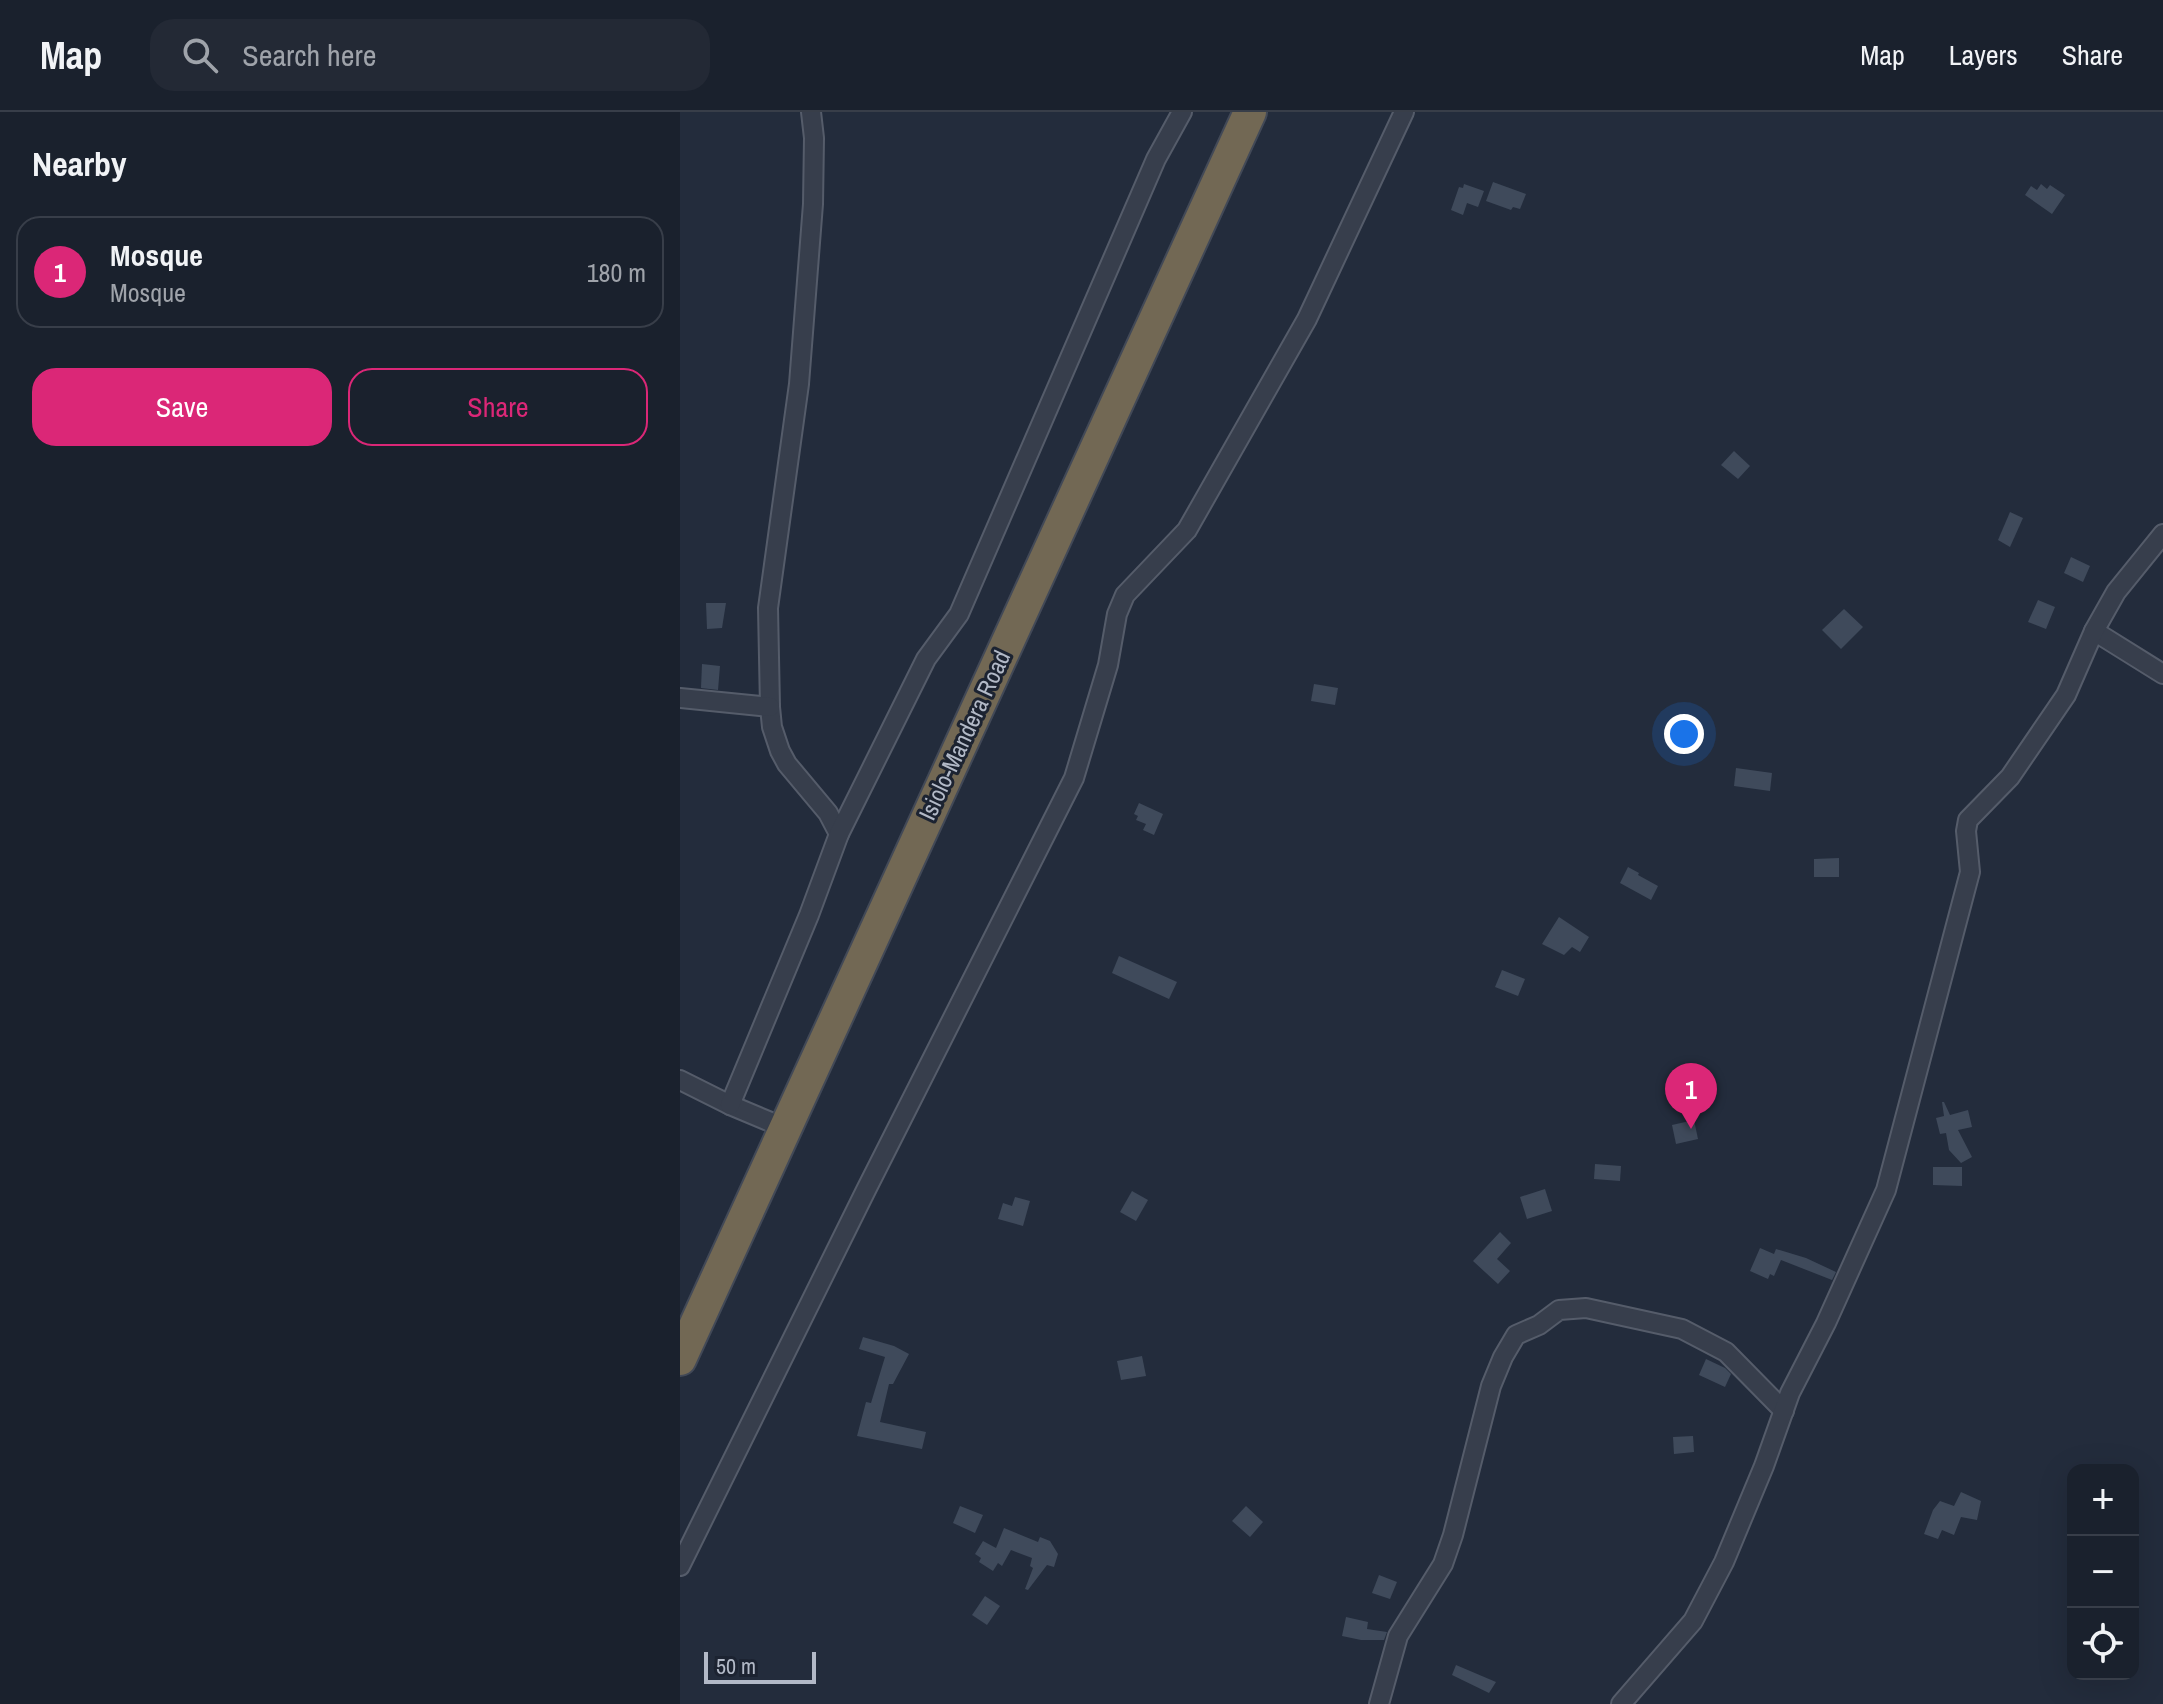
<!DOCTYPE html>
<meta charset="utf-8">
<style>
:root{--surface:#1a212d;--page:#232935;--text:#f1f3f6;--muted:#9fa3aa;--line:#383e49;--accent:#db2777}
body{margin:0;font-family:"Archivo Narrow",sans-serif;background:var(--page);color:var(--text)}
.controls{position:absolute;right:24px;bottom:24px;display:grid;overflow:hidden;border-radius:16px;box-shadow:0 8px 32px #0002}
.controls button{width:72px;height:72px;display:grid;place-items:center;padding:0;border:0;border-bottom:2px solid var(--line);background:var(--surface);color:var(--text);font:40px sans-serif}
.scale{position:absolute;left:24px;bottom:20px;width:112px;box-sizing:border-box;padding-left:8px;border:4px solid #b2b9c7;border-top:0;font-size:22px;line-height:28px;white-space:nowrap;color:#b2b9c7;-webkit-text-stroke:6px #1c2331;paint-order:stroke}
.you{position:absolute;left:1004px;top:622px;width:28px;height:28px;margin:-20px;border:6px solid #fff;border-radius:50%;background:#1a73e8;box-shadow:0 0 0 12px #1a73e833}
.badge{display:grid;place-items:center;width:52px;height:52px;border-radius:50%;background:var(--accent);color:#fff;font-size:26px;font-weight:700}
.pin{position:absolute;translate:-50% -66px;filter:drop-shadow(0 2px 4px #0008)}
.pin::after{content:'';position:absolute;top:42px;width:28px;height:24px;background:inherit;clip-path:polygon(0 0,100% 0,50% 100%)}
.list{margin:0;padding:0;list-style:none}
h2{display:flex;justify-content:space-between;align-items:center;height:104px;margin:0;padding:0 32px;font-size:34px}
h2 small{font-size:26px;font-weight:400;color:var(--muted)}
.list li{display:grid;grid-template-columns:52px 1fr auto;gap:24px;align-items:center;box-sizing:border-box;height:112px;margin:0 16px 16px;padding:0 16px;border:2px solid var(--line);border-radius:24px}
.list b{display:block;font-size:30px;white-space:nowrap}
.list p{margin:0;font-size:26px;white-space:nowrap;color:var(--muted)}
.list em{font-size:26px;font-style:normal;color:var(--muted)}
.actions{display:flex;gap:16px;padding:24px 32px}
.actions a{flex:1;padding:18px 0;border:2px solid var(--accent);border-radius:24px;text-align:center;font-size:28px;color:var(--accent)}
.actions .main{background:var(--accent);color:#fff}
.icon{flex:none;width:44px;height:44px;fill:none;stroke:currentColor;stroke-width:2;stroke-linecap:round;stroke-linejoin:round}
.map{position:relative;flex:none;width:1483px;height:1592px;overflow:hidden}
header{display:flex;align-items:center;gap:48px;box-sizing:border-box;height:112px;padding:0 40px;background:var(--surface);border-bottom:2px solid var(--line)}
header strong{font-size:38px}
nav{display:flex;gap:44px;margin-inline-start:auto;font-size:28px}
.search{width:560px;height:72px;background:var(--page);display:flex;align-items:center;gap:20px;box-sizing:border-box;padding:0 28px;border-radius:24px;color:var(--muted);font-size:30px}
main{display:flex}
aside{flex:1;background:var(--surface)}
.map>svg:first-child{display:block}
.building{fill:#3f4a5b}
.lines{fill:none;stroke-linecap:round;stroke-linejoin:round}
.street-casing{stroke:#555c6a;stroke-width:22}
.highway-casing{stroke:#424957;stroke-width:36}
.street{stroke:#373e4c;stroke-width:18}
.highway{stroke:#726854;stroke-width:32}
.labels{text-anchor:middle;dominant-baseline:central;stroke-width:6;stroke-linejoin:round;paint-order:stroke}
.street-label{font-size:24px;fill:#b2b9c7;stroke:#1c2331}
</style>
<header>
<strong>Map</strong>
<div class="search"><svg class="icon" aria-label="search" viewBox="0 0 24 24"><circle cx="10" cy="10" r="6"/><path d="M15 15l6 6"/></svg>Search here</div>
<nav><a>Map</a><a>Layers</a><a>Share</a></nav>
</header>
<main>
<aside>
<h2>Nearby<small></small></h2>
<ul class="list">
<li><span class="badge">1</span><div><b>Mosque</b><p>Mosque</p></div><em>180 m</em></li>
</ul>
<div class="actions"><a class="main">Save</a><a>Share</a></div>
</aside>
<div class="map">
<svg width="1483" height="1592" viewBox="0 0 1483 1592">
<rect width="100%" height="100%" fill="#232c3c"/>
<g class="building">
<path d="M813,70l33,12 -6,15 -7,-2 -2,3 -25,-9z"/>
<path d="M784,72l20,7 -6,16 -11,-4 -4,12 -12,-5 8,-23 4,1z"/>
<path d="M1361,72l6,5 3,-4 15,10 -13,19 -27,-19 6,-9 6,4z"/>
<path d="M1054,339l16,15 -12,13 -17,-14z"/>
<path d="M1330,400l13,6 -13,29 -12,-7z"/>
<path d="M1391,445l19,9 -7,16 -19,-9z"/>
<path d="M1358,488l17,7 -9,22 -18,-7z"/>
<path d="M26,491h20l-4,25 -15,1z"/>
<path d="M1164,497l19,18 -22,22 -19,-19z"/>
<path d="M22,552l18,2 -2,24 -17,-2z"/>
<path d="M634,572l24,4 -3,17 -24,-4z"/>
<path d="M1056,656l36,5 -2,18 -36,-5z"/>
<path d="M459,691l24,11 -9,21 -11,-5 3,-6 -10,-4 2,-4 -4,-2z"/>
<path d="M1159,746v19h-25v-18z"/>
<path d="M948,755l11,6 -1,2 20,11 -7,14 -31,-17z"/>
<path d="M879,805l30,20 -9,15 -8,-5 -8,8 -22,-11z"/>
<path d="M439,844l58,26 -8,17 -57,-26z"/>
<path d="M822,858l23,9 -7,17 -23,-9z"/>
<path d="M1262,990h2l6,13 18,-5 4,17 -14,3 14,27 -11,6 -12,-13 -3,-17 -6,1 -4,-16 8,-2z"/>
<path d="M1014,1008l4,19 -22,5 -4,-19z"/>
<path d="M915,1052l26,2 -1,15 -26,-2z"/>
<path d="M1253,1055h29v19l-29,-1z"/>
<path d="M865,1077l7,22 -25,8 -7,-22z"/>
<path d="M452,1079l16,9 -12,21 -16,-9z"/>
<path d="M335,1085l15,4 -7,25 -25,-7 5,-16 9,3z"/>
<path d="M820,1120l11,11 -14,16 13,12 -12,13 -25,-23z"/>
<path d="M1080,1136l14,6 2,-5 30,9 30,14 -4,8 -51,-20 -7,16 -4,-2 -2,5 -18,-8z"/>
<path d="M183,1225l31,9 15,8 -16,30h-4l-9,38 46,10 -4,17 -65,-13 9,-34 5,1 14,-46 -26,-8z"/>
<path d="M462,1244l4,20 -25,4 -4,-19z"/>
<path d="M1026,1247l19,9 6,6 -6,13 -26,-12z"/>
<path d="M1013,1324l1,16 -20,2 -1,-17z"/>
<path d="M1281,1380l20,9 -4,19 -16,-3 -7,18 -12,-5 -4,9 -14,-5 9,-24 7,-9 14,5z"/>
<path d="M280,1394l23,9 -8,18 -22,-10z"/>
<path d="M566,1394l17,16 -13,15 -18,-16z"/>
<path d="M324,1416l34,14 2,-5 10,4 8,13 -4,13 -7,-2 -19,25 -3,-1 8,-21 -3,-2 2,-8 -21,-8 -9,16 -4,-3 -5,8 -14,-9 2,-4 -6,-4 8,-13 13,7z"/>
<path d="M699,1463l18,7 -7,17 -18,-6z"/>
<path d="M305,1484l15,10 -13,19 -15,-10z"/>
<path d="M666,1505l22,5 -1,7 20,3 -3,8h-23l-19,-4z"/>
<path d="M776,1553l40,17 -7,11 -37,-18z"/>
</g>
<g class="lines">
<defs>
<g id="street">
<path d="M131,0l3,26 -1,66 -14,180 -31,224 2,99 2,20 8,24 7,13 41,49 11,21"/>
<path d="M1414,519l69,43"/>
<path d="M0,586l90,9"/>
<path d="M0,968l50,25 55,23"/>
<path d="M50,993l79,-190 30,-81 87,-175 33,-45 197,-455 26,-47"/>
<path d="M0,1454l186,-376 208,-412 34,-113 9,-51 8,-19 62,-65 120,-211 97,-207"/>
<path d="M699,1592l19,-68 45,-72 10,-29 38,-149 12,-29 13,-22 23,-10 20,-15 27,-2 96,21 44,23 58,59"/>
<path d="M941,1592l72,-83 31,-59 40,-96 26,-73 36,-70 60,-133 84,-318 -4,-41 2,-11 42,-43 56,-82 28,-64 22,-39 47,-58"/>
</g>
<path id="highway" d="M0,1247l570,-1247"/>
</defs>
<use href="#street" class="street-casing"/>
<use href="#highway" class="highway-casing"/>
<use href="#street" class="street"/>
<use href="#highway" class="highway"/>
</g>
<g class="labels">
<g class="street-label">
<text transform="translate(284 623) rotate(-65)">Isiolo-Mandera Road</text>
</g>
</g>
</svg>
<div class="controls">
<button>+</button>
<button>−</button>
<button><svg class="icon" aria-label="locate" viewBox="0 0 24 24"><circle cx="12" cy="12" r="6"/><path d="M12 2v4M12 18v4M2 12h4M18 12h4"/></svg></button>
</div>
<div class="scale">50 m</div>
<div class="you"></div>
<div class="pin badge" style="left:1011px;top:1017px">1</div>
</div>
</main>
